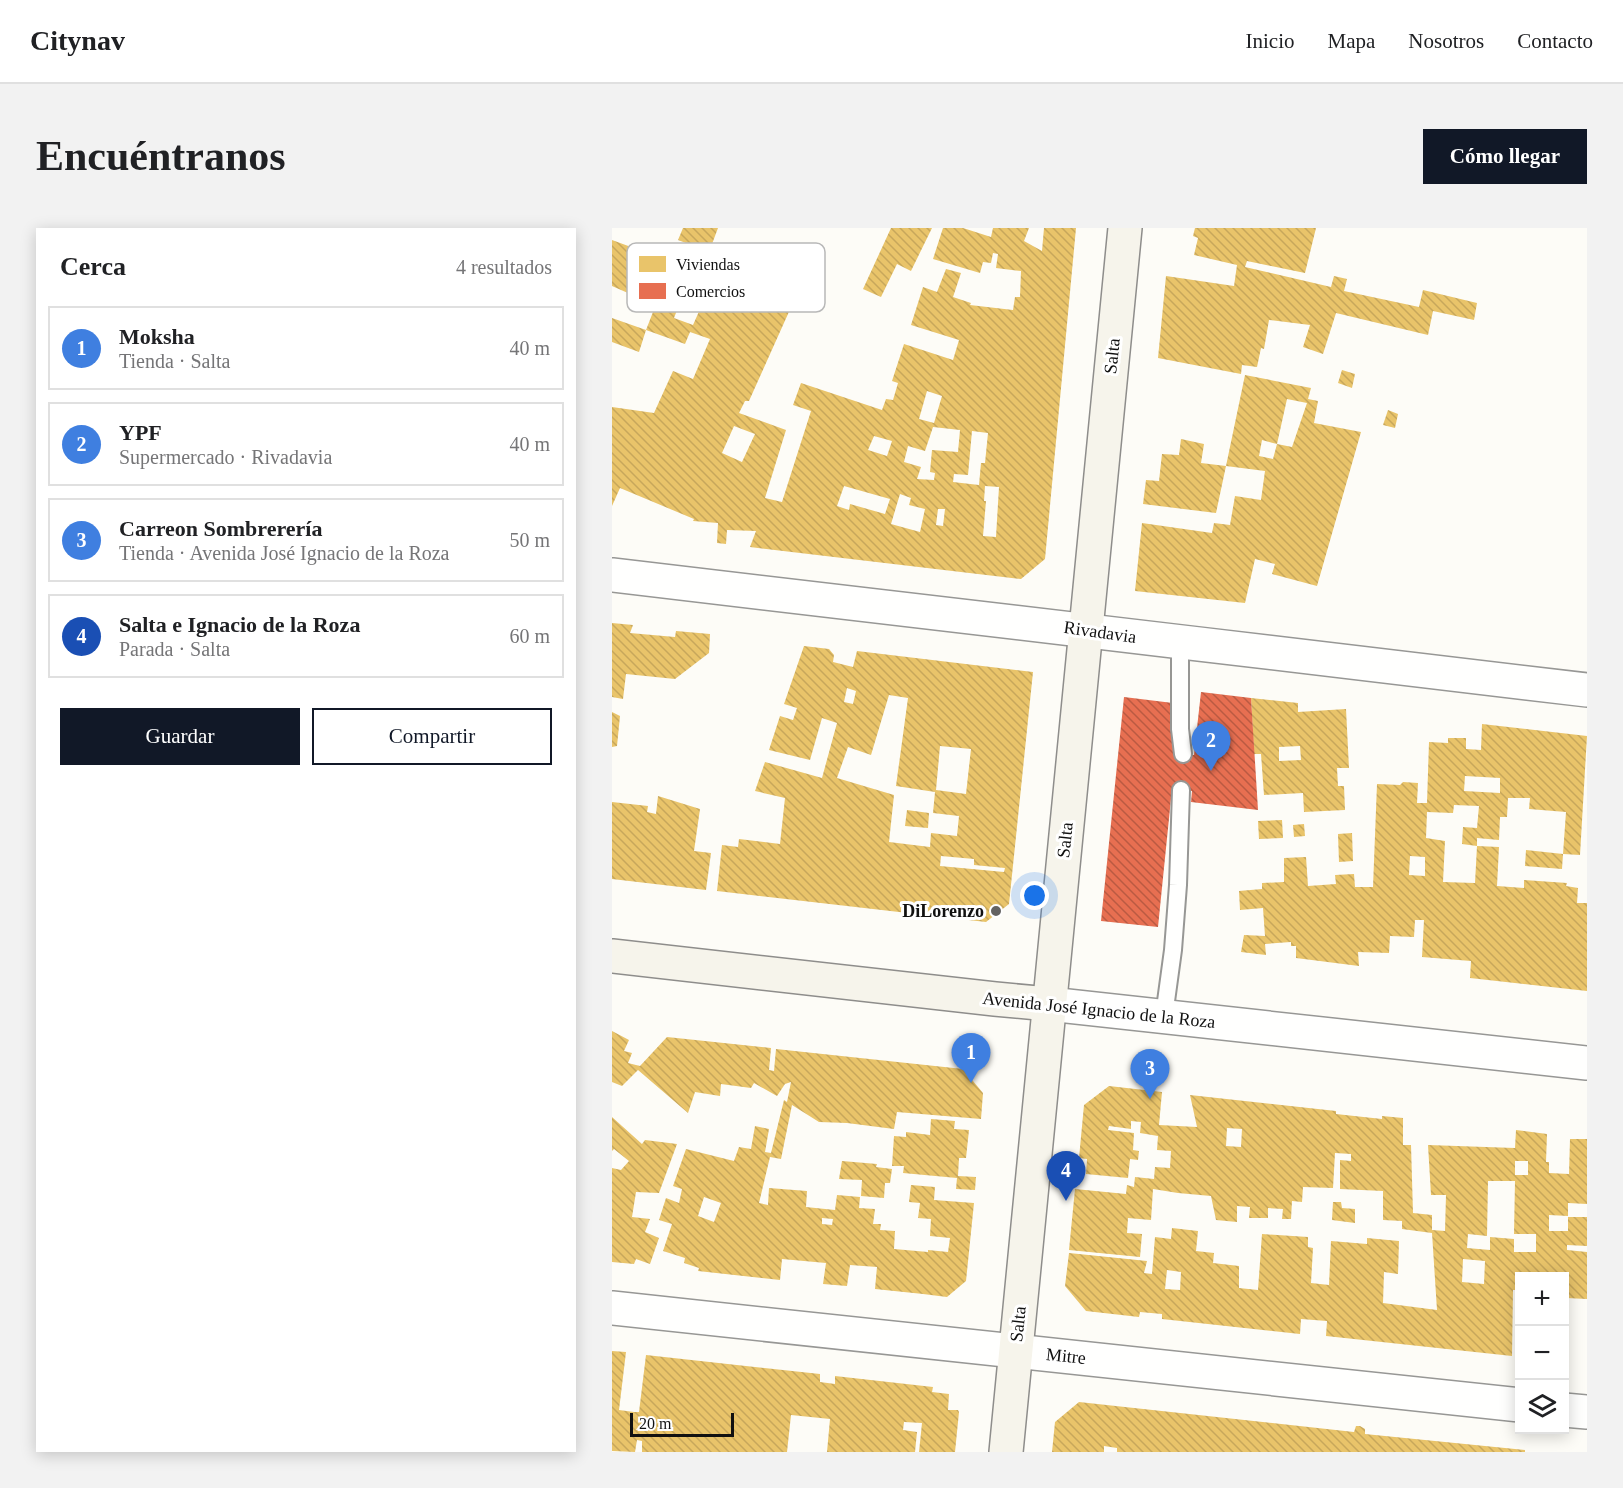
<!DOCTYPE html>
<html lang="es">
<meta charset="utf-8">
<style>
:root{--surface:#fff;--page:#f2f2f2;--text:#202124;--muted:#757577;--line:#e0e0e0;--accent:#111827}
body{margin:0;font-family:"Times New Roman",serif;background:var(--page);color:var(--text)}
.controls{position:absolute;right:18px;bottom:18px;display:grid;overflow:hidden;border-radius:0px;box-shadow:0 3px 15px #0003}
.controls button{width:54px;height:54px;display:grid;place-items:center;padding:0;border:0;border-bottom:2px solid var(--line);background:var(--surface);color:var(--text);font:30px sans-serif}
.scale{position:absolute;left:18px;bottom:15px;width:104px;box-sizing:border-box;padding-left:6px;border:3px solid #111;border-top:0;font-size:16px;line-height:21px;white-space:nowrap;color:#111;-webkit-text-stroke:4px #fff;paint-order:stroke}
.you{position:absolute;left:423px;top:668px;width:21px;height:21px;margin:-15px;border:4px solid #fff;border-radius:50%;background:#1a73e8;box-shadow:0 0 0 9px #1a73e833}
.badge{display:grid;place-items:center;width:39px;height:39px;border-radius:50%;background:var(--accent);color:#fff;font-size:20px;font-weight:700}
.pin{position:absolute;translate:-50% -50px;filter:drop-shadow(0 2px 3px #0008)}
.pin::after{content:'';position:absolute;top:32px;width:21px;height:18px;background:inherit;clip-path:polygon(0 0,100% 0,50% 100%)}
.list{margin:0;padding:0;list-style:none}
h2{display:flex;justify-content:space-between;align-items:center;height:78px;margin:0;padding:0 24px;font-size:26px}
h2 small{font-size:20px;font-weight:400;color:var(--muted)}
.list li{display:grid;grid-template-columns:39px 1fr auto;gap:18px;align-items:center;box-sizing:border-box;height:84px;margin:0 12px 12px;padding:0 12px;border:2px solid var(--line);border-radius:0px}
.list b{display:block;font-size:22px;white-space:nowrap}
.list p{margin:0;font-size:20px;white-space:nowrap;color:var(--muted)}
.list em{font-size:20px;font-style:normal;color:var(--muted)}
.actions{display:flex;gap:12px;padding:18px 24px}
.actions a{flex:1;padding:14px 0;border:2px solid var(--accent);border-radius:0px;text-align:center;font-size:21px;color:var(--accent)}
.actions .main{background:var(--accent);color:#fff}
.icon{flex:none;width:33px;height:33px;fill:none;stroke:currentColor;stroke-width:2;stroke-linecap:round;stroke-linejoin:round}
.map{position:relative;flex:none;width:975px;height:1224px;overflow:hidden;border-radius:0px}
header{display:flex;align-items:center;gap:36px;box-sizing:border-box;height:84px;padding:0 30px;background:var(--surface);border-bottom:2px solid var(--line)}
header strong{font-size:28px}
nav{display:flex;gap:33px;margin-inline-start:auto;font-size:21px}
.intro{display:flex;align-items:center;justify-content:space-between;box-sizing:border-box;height:144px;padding:0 36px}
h1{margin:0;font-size:42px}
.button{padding:15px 27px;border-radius:0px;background:var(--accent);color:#fff;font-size:21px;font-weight:700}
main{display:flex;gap:36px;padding:0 36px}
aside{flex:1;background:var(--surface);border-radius:0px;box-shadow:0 3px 15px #0003}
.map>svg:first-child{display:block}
.homes{fill:url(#homes-back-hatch);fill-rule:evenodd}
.shops{fill:url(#shops-back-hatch)}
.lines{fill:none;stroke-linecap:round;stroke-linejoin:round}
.service-casing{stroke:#979795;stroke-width:20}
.minor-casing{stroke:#979795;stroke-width:36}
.tertiary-casing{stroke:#979795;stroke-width:36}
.secondary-casing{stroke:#8e8d8b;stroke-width:36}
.service{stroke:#fffffe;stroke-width:16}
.minor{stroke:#fffffe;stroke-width:33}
.tertiary{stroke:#fffffe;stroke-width:33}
.secondary{stroke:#f6f4eb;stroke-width:33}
.poi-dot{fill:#646362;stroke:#fff;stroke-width:2}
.labels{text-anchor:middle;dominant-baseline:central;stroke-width:6;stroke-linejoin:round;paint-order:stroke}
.street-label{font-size:18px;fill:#111;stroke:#fff}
.poi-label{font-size:18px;font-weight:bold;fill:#111;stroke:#fff;text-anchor:end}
.key{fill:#fff;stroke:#b8b8b8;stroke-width:1.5}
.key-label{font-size:16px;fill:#111}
</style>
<header>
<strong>Citynav</strong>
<nav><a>Inicio</a><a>Mapa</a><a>Nosotros</a><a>Contacto</a></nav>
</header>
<div class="intro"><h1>Encuéntranos</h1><a class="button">Cómo llegar</a></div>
<main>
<aside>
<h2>Cerca<small>4 resultados</small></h2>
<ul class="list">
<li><span class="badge" style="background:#3f7fe0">1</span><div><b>Moksha</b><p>Tienda · Salta</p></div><em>40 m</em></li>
<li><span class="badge" style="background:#3f7fe0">2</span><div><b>YPF</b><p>Supermercado · Rivadavia</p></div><em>40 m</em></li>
<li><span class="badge" style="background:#3f7fe0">3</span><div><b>Carreon Sombrerería</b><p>Tienda · Avenida José Ignacio de la Roza</p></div><em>50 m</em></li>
<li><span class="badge" style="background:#1a4fb4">4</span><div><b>Salta e Ignacio de la Roza</b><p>Parada · Salta</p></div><em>60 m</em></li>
</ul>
<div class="actions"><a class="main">Guardar</a><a>Compartir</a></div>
</aside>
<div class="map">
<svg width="975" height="1224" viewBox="0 0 975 1224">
<defs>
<pattern id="homes-back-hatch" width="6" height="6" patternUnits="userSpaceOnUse" patternTransform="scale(1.5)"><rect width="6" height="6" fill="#e9c46a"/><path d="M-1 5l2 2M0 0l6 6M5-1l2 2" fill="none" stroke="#c7a75b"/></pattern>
<pattern id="shops-back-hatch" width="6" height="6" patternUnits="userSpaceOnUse" patternTransform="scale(1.5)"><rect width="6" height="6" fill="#e76f51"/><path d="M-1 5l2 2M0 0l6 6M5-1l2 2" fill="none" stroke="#ba5a42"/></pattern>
</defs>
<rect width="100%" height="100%" fill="#fdfcf7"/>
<g class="homes">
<path d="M71,0h35l-9,24 -31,-12z"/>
<path d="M279,0h41l-21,43 -14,-7 -16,33 -18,-8z"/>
<path d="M331,0h20l28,9 2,-9h36l-5,13 18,10 2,-23h32l-31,331 -24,20 -271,-32 6,-16 -29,-1 -1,14 -9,-1 1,-20 -25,-2 1,-2 -74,-31 -8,18v-99l42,6 19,-42 20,8 17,-40 -20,-7 -5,12 -39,-14 7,-18 -18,-7 2,-8 -25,-11v-46l57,21 -2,9 22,9 -15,39 19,7 23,-52 76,32 -43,96h-4l-6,12 47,17 -21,68 17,4 29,-91 -18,-6 8,-22 81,27 4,-11 7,1 5,-17 -6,-2 12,-37 49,16 6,-20 -48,-15 12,-38 14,5 9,-23 15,4 -8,24 18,6 -1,2 43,5 2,-13h5l1,-26 -25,-3 2,-14 -5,-1 -2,10 -8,-1 -3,11 -47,-14zM315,163l15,5 -8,27 -15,-4zM122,198l21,8 -13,28 -20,-9zM321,199l27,3 -2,22 -26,-2 -2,22 5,1 -1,7 -17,-1 4,-12 -17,-5 4,-16 17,5zM360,203l16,2 -3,30h-4l-2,22 -26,-3 1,-8 14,1zM262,208l18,5 -5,15 -19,-6zM232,258l46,13 -5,15 -35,-10 -1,6 -12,-4zM373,258l14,1 -3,50 -13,-1 3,-35h-2zM288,266l11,4 -2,7 16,4 -5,23 -29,-8zM326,281h7l-2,17 -7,-1z"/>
<path d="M583,0h121l-11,45 -58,-12 -2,6 86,20 3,-11 13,3 -3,12 75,16 4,-17 54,13 -3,17 -41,-9 -5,24 -92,-22 -13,41 -20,-7 7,-22 -41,-5 -5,29 -3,-1 -4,19 -15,-2 -1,9 -83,-16 8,-82 68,10 3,-21 -43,-10 4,-17 -5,-2z"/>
<path d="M0,90l34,12 -7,22 -27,-10z"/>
<path d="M730,142l13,4 -3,14 -14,-5z"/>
<path d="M633,147l66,13 -3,11 10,2 -4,22 47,9 -44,154 -45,-12 3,-10 -20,-5 -10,44 -110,-12 7,-68 70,10 2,-10 16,2 5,-29 26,4 4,-29 -39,-5 -10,47 -73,-9 3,-24 13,1 3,-27 17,1 2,-16 23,5 -3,19 25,3zM675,171l20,4 -15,44 -15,-3zM650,212l15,4 -4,15 -14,-3z"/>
<path d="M776,182l10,4 -3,14 -12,-3z"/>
<path d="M0,395l21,2 -3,8 45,4 1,-6 34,3 -1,19 -34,26 -49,-5 -3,25 -11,-2z"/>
<path d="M192,418l25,3 5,6 -1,7 20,5 4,-16 176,21 -24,232 -23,18 -269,-31 5,-46 16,2 1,-8 41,5 5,-46 -30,-7 10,-29 57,16 15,-55 -15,-5 -12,42 -41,-10 11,-34 13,4 4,-12 -13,-4zM235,460l9,3 -3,13 -9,-2zM277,467l19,3 -12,88 39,6 -2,21 26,3 -2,20 -26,-3 -1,14 -41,-5 5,-47 -57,-17 11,-31 23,8zM328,518l31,3 -5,45 -30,-4zM329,628l33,3v6l31,3 -1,4 -64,-6z"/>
<path d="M639,470l47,5v9l48,-3 3,59h-12l1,18h6l1,24 -41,2 -1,-19 -39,2 -3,-41h-7zM688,518l1,14 -22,1v-14z"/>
<path d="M0,484l8,4 -3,30 -5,1z"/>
<path d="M870,496l105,12 -7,119 -17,-1 3,-42 -37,-3 1,-11h-22l-1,19h-7l-1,23 -22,-2v8l22,1 -2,39 27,2v-8l43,3 -1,3 12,2 -1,15h10v88l-117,-13 1,-17 -49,-4 2,-37h-9l-1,17 -24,-1 -1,17 -31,-1 1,14 -63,-8v-12h-5v-4l-26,2 1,11 -25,-3 3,-17 21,1 -2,-28 -23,2 -1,-19 23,-2v-6l22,-1v-24l22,-1 2,29 28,-2 -1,-9 19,-1 1,13h18l4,-103 23,1 3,-3 15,1 -1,20h10l2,-61 19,1v-5h18v11l15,1zM853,548l35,2v15l-36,-2zM842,577l25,1 -2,22 -14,-1 -1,17 15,2 -2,37 -32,-1 2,-41 -19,-3 1,-26 26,1zM798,628l15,1v19l-16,-1z"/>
<path d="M46,568l42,13 -6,42 17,2 -5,37 -94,-11v-77l36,4 -1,6 9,2z"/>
<path d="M295,582l22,3 -1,15 -23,-2z"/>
<path d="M670,592l1,18 -24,1 -1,-18z"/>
<path d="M692,596l1,12 -11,1 -1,-12z"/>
<path d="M740,605l1,28 -14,1 -1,-28z"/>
<path d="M914,622l37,4 -1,15 -37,-3z"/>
<path d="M0,803l17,9 -5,11 8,2 -4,10 12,3 27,-29 104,11 -2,22 5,1 2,-22 187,20 20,24 -2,26 -84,-7 -3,17 -47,-6 -28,-1 -27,-17 -11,54 -11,-2 -11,46 9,2 1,-17 38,3 -1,16 29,3 2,-15 23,2 -1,11 16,1 -2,15h8l-1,6 15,1 -1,18 34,3v-2l20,2 2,-14 -20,-2 1,-17 -13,-1 2,-15 -11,-1 2,-17 24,2 -1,13 40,3 -8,78 -19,16 -24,-3 -48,-5 2,-22 -27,-2 -3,21 -24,-2 3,-21 -44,-4 -2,21 -82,-9 1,-3 -15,-5 1,-5 -22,-7 9,-27 -13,-4 7,-22 13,5 3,-14 -9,-3 13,-37 48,12 5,-14 12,2 4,-23 14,3 -4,23 6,1 13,-53 3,2 4,-20 -6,2 -8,12 -23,-13 -3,5 -30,-4 -1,12 -25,-4 -7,21 -50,-43 -16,16 -10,-4zM92,969l17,6 -7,19 -16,-6zM210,990l11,1 -1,6 -10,-1z"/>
<path d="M497,858l53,6 -3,33 38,2 -7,-32 146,16v3l46,5v-3l21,2v27h8l2,68 19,2v15l13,1 1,-36h-15l-3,-50 87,3 1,-18 31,4 -1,28h3v11l20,1 1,-35h17v65l-19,-1v13l-19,-1v16h19v-14h19v29l-20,-1v5l20,2v47l-21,-1 -2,-22h-44v14h-7l-1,66 -186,-20 1,-15 -26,-2 -1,15 -138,-15v-5l-22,-2 -1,5 -53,-6 -21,-25 4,-33 78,8 -3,12 8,1 3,-37 16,2 1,-11 26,3 -2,20 18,2 -1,10 26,3v22l19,2 4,-56 46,3v10l5,1 -2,35 18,2 2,-44 36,3v-6l32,3 -1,33 -14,-2 -1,31 54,7 -5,-77 -30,-4v-8l-19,-1v-29l-43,-2v-29l11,1v-7l-16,-1 -2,35 -30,-1 -1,15 -10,-1 -1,18h-9l1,-10 -15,-1v10h-19l1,-11 -13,-1v16l-21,-2 -5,-24 -33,-3 -25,-4 -2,31 -23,-2 -1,15 15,1 -2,23 -71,-7 6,-61 51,5 1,-9 7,2 1,-10 19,2 1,-12 15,1 1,-17 -14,-1 1,-14 -18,-3 1,-11 -10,-1v8l-22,-3 -1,4 26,3 -1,17 6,1 -1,9 -8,-1 -2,19 -42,-4 1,-15 -8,-1 5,-53zM615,900l15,1 -1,18 -15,-1zM903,933h13v14h-13zM876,953h27l-1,53h22v18h-22v-13l-24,-2v13l-23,-2 1,-14 19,2zM851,1031l22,2 -1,23 -22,-2zM555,1042l14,2 -1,18 -15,-1z"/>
<path d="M0,889l30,27 3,-4 32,4 -18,49 -23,-1 -4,25 18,2 -5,13 14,6 -9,26 -14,-5 -2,5 -22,-2v-94l9,2 8,-9 -15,-12 -2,2z"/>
<path d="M319,891l24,2 -1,8 15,1 -3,28h-7l-1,18 18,1 -1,13 -19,-1 1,-11 -54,-5 1,-7h-12l2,-30 12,1v-5l24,3z"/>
<path d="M230,933l35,3 -1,3 16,2 -2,14h-5l-1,15 -23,-2 1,-16 -23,-1z"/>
<path d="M721,974h8l1,6 13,1v14l-23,-3z"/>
<path d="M0,1123l14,1 -7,58 15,2h5l7,-57 174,19v8l15,2v-8l98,11 -1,5 17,2 -1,16h10l1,2 -4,40h-36l3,-29 -18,-1 -1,8 14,2 -2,20h-88l3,-33 -39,-4 -4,37h-145v-11l-5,-1 -2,12 -23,-1z"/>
<path d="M467,1174l275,30 2,-6h4l5,3v5l160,16v2h-408v-4l-13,-2v6h-52l3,-30z"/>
</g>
<path class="shops" d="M589,464l50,6 7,112 -67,-8 1,-11 -20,-2 -14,138 -57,-6 23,-224 57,7 -5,49 18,2z"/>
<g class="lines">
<defs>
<g id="service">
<path d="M568,414v87l3,25"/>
<path d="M552,788l9,-66 5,-65 3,-95"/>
</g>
<g id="minor">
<path d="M0,347c325,37 650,77 975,115"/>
<path d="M0,1080l908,97"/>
<path d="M952,1182l23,2"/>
</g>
<path id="tertiary" d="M437,776l538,59"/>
<g id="secondary">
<path d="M0,728l383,43 54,5"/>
<path d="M394,1224l119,-1224"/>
</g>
</defs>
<use href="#service" class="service-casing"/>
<use href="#minor" class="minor-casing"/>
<use href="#tertiary" class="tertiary-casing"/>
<use href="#secondary" class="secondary-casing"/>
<use href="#service" class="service"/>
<use href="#minor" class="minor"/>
<use href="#tertiary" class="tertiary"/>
<use href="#secondary" class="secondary"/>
</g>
<circle class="poi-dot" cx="384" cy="683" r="6"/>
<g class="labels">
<g class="street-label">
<text transform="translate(500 128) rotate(-84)">Salta</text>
<text transform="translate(488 404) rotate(8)">Rivadavia</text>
<text transform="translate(453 612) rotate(-84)">Salta</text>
<text transform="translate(487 782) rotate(6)">Avenida José Ignacio de la Roza</text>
<text transform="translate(406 1096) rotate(-84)">Salta</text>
<text transform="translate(454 1128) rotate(6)">Mitre</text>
</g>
<g class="poi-label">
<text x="372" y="683">DiLorenzo</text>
</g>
</g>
<rect x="15" y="15" width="198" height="69" rx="9" class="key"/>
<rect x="27" y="28" width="27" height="16" fill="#e9c46a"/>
<rect x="27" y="55" width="27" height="16" fill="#e76f51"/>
<g class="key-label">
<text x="64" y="42">Viviendas</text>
<text x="64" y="69">Comercios</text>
</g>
</svg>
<div class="controls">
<button>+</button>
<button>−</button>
<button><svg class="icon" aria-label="layers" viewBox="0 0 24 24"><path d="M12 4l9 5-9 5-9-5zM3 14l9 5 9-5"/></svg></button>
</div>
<div class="scale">20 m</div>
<div class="you"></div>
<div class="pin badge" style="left:359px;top:855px;background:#3f7fe0">1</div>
<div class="pin badge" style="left:599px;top:543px;background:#3f7fe0">2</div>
<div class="pin badge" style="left:538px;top:871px;background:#3f7fe0">3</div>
<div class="pin badge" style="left:454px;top:973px;background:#1a4fb4">4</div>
</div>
</main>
